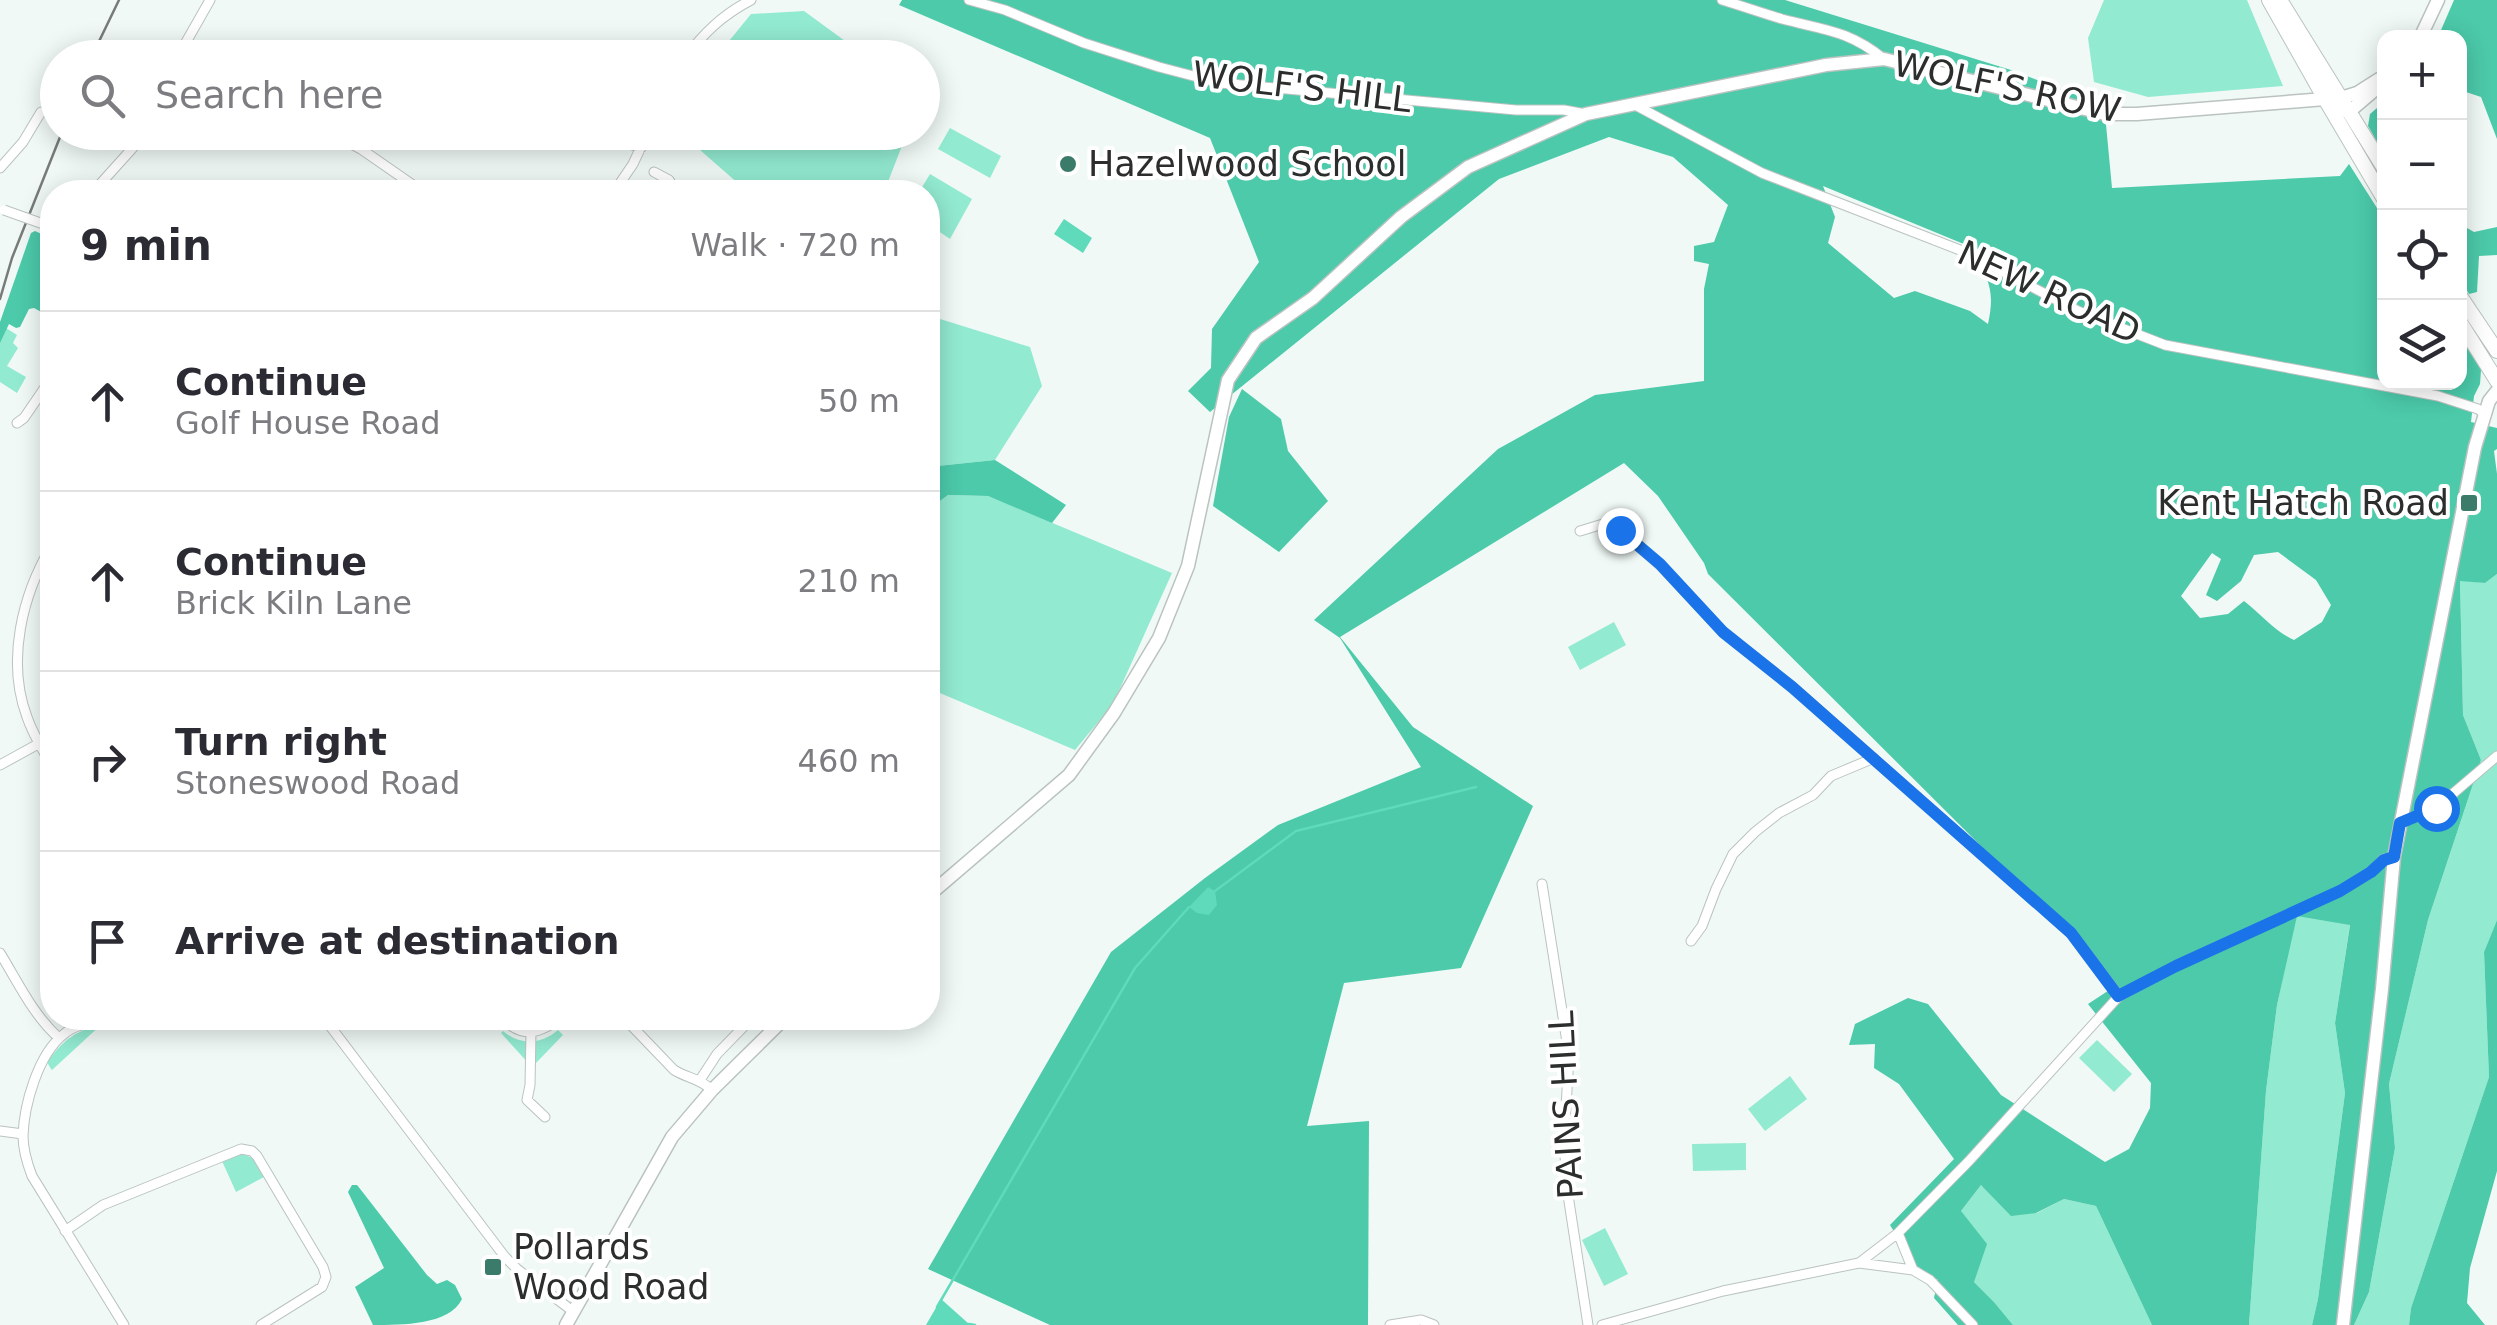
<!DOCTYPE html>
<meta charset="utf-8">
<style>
body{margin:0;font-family:"DejaVu Sans",sans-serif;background:#f7f7f7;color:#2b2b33}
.controls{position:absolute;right:30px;top:30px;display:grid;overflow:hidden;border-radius:20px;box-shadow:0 5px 25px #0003}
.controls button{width:90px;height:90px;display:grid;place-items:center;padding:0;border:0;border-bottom:2px solid #e1e1e2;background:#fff;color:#2b2b33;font:50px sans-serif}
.stop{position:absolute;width:30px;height:30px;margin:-22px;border:8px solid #1a73e8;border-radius:50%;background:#fff}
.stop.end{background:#1a73e8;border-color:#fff;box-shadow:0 2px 10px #0008}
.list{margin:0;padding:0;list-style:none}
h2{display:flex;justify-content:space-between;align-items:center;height:130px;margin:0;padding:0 40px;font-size:42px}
h2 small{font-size:32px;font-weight:400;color:#7c7c81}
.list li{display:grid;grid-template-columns:65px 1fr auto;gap:30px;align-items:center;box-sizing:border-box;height:180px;padding:0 40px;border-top:2px solid #e1e1e2}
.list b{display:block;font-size:38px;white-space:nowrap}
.list p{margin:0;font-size:32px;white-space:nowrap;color:#7c7c81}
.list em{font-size:32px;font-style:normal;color:#7c7c81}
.icon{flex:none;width:55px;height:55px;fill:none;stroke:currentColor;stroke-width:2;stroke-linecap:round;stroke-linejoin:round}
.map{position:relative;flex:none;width:2497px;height:1325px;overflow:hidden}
.search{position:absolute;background:#fff;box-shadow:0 5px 25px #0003;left:40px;top:40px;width:900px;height:110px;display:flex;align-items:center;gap:25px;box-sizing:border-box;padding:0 35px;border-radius:55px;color:#7c7c81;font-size:38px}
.panel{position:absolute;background:#fff;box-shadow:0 5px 25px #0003;left:40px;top:180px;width:900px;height:850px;border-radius:40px}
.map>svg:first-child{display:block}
.green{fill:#92ead0}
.forest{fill:#4ccaaa;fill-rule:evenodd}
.water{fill:#5fdaba}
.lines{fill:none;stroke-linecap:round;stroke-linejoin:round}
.stream{stroke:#5fdaba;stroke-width:2.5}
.street-casing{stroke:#bac3c0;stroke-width:11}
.secondary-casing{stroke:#bac3c0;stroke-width:15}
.primary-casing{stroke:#bac3c0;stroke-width:16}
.street{stroke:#fff;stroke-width:9}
.secondary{stroke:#fff;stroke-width:12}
.primary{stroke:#fff;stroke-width:14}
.rail{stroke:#777c7a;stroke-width:2.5}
.street-bridge-casing{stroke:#bac3c0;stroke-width:11;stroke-linecap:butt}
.street-bridge{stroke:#fff;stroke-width:9}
.route{stroke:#1a73e8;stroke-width:12}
.poi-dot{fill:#3b7b69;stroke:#fff;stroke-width:4}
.labels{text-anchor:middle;stroke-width:8;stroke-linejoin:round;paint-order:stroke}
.street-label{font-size:35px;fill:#2b2e2d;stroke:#fff}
.poi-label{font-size:35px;fill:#2b2e2d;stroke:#fff;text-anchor:start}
</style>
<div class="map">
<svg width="2497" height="1325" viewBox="0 0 2497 1325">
<rect width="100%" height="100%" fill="#f0f9f6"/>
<path class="green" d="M2104 0H2247L2283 86 2148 97 2094 82 2088 38Z
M804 11 867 57H716L751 14Z
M950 128 1001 156 990 178 938 149Z
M675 133H907L884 192H748L692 143Z
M930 174 972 199 950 239 928 224V192H919Z
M928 311 937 318 1030 347 1042 386 995 460 928 467Z
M6 328 17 335 13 343 18 348 7 366 26 377 17 393 0 382V335Z
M948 495 988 496 1172 573 1113 704 1075 750 928 688V510Z
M2497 574V920L2484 952 2489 1077 2411 1308 2409 1325H2354L2369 1292 2395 1148 2389 1084 2428 920 2481 760 2463 715 2460 580 2485 583Z
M1614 622 1626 645 1580 670 1568 647Z
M2296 915 2350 924 2335 1023 2345 1093 2318 1299 2312 1325H2249L2266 1091 2277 1005Z
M103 1023 52 1070 51 1069 47 1062C65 1038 75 1032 103 1023Z
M558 1030 563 1035 535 1064 530 1065 501 1033 503 1031C520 1046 542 1044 558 1030Z
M2097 1040 2132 1074 2114 1092 2079 1058Z
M1790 1076 1807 1099 1765 1131 1748 1109Z
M1746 1143V1170L1693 1171 1692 1144Z
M242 1154 253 1158 264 1177 236 1192 222 1161Z
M1981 1185 2037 1213 2064 1199 2096 1206 2152 1325H2013L1994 1302 1974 1282 1961 1211Z
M1605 1228 1628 1274 1604 1286 1582 1240Z"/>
<path class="forest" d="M902 0H1785L2011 70 2079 96 2105 114 2112 188 2340 176 2349 164 2384 219V382H2460V337L2481 370 2480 384 2474 396 2471 422 2497 428V449L2494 451 2497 474V574L2485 583 2460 581 2463 715 2481 760 2428 920 2389 1084 2395 1148 2369 1292 2354 1325H2312L2318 1299 2345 1093 2335 1023 2350 925 2297 916 2277 1005 2266 1091 2249 1325H2152L2096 1206 2064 1199 2036 1213 2011 1216 1981 1185 1961 1211 1987 1244 1974 1282 1994 1302 2013 1325H1958L1934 1298 1938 1280 1914 1264 1890 1225 1954 1159 1899 1084 1874 1068 1875 1044 1849 1045 1855 1024 1908 998 1928 1004 2001 1095 2105 1162 2129 1149 2150 1108 2151 1083 2088 1004 2117 985 2067 924 1995 860 1708 574 1704 563 1658 496 1624 463 1340 637 1413 727 1533 806 1461 968 1344 983 1307 1126 1369 1121 1368 1325H1050L928 1269 1111 952 1205 878 1278 825 1421 767 1340 638 1314 620 1498 449 1595 395 1704 381V289L1709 264 1694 261V246L1714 242 1728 205 1673 157 1609 137 1499 179 1210 412 1188 391 1211 368 1212 329 1259 262 1210 138 899 5ZM1823 186 1971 247C1987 279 1996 287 1988 324L1970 311 1915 291 1894 298 1828 243 1835 217ZM2278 552 2316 580 2331 605 2322 622 2294 640C2274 631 2261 614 2244 601L2228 614 2200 618 2181 596 2212 553 2221 559 2206 595 2217 601 2241 581 2254 555Z
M2454 0H2497V139L2481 97 2460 90V38L2438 37Z
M2384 102V154L2368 126 2370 114Z
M2460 224 2474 232 2497 227V255L2479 256 2477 292 2469 294 2460 278Z
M35 231 46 236 49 257 52 259V297L45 314 34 308 29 309 20 327 16 328 9 324 0 343V322L31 233Z
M1242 389 1281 419 1288 451 1328 501 1279 552 1213 506 1229 417Z
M995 460 1066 505 1052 523 988 496 948 495 928 510V467Z
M2497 920V1171L2470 1268 2467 1303 2485 1325H2409L2411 1308 2489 1077 2484 952Z
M352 1185H357L361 1190 427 1275 437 1284 447 1280 455 1285 462 1299C450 1325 402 1325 373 1325L355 1287 384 1268 348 1192Z"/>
<path class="water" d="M1064 219 1092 238 1083 253 1054 234Z
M1208 887 1215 891 1217 905 1209 915 1197 913 1189 907Z
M941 1299 969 1324 970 1325H926Z"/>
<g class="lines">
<path class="stream" d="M1215 891 1296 831 1476 787
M937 1307 1135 968 1189 907
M969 1324 975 1325"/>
<g class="street-casing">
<path id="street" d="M969 0 1005 10 1084 43 1159 67 1220 83 1516 110H1564L1586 114
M1722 0C1742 6 1762 13 1782 19 1824 30 1848 30 1884 59
M177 58 210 0
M685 58C704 33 722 15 751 0
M1635 105 1762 173 1965 252 2078 311 2165 345 2438 396 2478 409 2486 415
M328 132 361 149 423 192
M614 132 619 140 641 148
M0 168 23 142 41 112
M654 172 669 180 676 192
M93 192 147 132
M614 192 633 164 648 132
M17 423 24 418 52 377
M1580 531 1603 524 1620 530 1660 565 1723 632 1793 687 2071 933 2119 996
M52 545C22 595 6 661 27 717 33 735 43 750 52 766
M0 765 40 743
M2400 823 2436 808 2497 756
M1542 884 1569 1055 1564 1143 1568 1195 1588 1325
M1691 941 1702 926 1716 889 1733 854 1755 832 1779 813 1813 795 1831 776 1874 758
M0 953C18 982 33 1015 59 1038
M109 1018C94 1022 75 1024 64 1034 38 1054 24 1105 23 1136 23 1150 27 1163 32 1176L124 1325
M324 1018 505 1257 517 1269 574 1312
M501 1018C524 1039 538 1034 561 1018
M624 1018 674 1070C687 1078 701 1079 712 1090
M531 1032 530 1085 527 1100 545 1117
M700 1080 717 1054 752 1018
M0 1131 23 1134
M65 1231 103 1205 241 1149 252 1151 257 1156 323 1267 326 1277 322 1287 261 1325
M1859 1263 1913 1270 1898 1233
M1913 1270 1930 1280 1973 1325
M1390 1325 1421 1320 1434 1325
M1602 1325 1723 1291 1859 1263 1898 1233 1969 1161 2119 996 2176 966 2340 891 2371 872 2384 859 2394 857"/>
</g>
<g class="secondary-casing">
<path id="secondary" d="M2420 38 2438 0
M2341 98 2357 93 2379 79
M2338 110 2350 111 2384 82
M928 896 1069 775 1114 713 1159 638 1188 566 1228 380 1256 338 1313 298 1401 217 1468 167 1586 114 1826 65 1884 59 2105 114H2137L2325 99
M566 1325 672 1137 712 1090 785 1018
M2343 1325 2382 989 2394 857 2475 447 2489 401 2497 391"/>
</g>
<g class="primary-casing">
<path id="primary" d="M2269 0 2325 99 2384 199
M2280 0 2384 168
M2460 296 2497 351
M2460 322 2497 381"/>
</g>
<use href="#street" class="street"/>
<use href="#secondary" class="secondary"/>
<use href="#primary" class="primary"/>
<path class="rail" d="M91 58 119 0
M0 299 12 258 62 132"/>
<g class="street-bridge-casing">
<path id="street-bridge" d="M4 210 46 225"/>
</g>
<use href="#street-bridge" class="street-bridge"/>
</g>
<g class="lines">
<path class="route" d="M1620 530 1660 564 1723 632 1792 687 2071 933 2118 996 2176 966 2340 891 2371 872 2384 860 2394 857 2400 823 2436 808"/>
</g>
<g class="poi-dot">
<circle cx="1068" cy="164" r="10"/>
<rect x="2459" y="493" width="20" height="20" rx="5"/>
<rect x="483" y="1257" width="20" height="20" rx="5"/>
</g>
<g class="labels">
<g class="street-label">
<text transform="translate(1302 87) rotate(7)" y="12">WOLF'S HILL</text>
<text transform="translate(2007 87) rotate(12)" y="12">WOLF'S ROW</text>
<text transform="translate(2049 292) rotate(25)" y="12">NEW ROAD</text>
<text transform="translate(1566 1105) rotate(-93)" y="12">PAINS HILL</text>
</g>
<g class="poi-label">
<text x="1088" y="176">Hazelwood School</text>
<text x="2449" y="515" text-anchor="end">Kent Hatch Road</text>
<text x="513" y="1259">Pollards<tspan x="513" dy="40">Wood Road</tspan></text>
</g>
</g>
</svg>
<div class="controls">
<button>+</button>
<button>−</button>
<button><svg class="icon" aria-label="locate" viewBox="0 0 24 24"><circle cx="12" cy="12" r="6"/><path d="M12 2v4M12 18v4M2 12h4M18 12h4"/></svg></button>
<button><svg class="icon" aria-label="layers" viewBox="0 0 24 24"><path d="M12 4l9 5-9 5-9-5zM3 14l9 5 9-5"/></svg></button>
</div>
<div class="stop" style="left:2436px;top:808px"></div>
<div class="stop end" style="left:1620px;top:530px"></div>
<div class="search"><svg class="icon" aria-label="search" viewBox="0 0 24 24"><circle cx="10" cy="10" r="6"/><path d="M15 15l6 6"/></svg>Search here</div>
<section class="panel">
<h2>9 min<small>Walk · 720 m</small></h2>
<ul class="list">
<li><svg class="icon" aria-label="ahead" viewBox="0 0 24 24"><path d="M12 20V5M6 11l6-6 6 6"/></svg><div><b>Continue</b><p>Golf House Road</p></div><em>50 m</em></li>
<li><svg class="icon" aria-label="ahead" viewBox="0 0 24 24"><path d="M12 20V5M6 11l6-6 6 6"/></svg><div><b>Continue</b><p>Brick Kiln Lane</p></div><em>210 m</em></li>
<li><svg class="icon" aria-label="right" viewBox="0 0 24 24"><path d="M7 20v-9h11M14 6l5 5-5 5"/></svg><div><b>Turn right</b><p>Stoneswood Road</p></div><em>460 m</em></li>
<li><svg class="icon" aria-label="arrive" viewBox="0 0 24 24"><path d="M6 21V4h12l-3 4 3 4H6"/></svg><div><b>Arrive at destination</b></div></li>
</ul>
</section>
</div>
